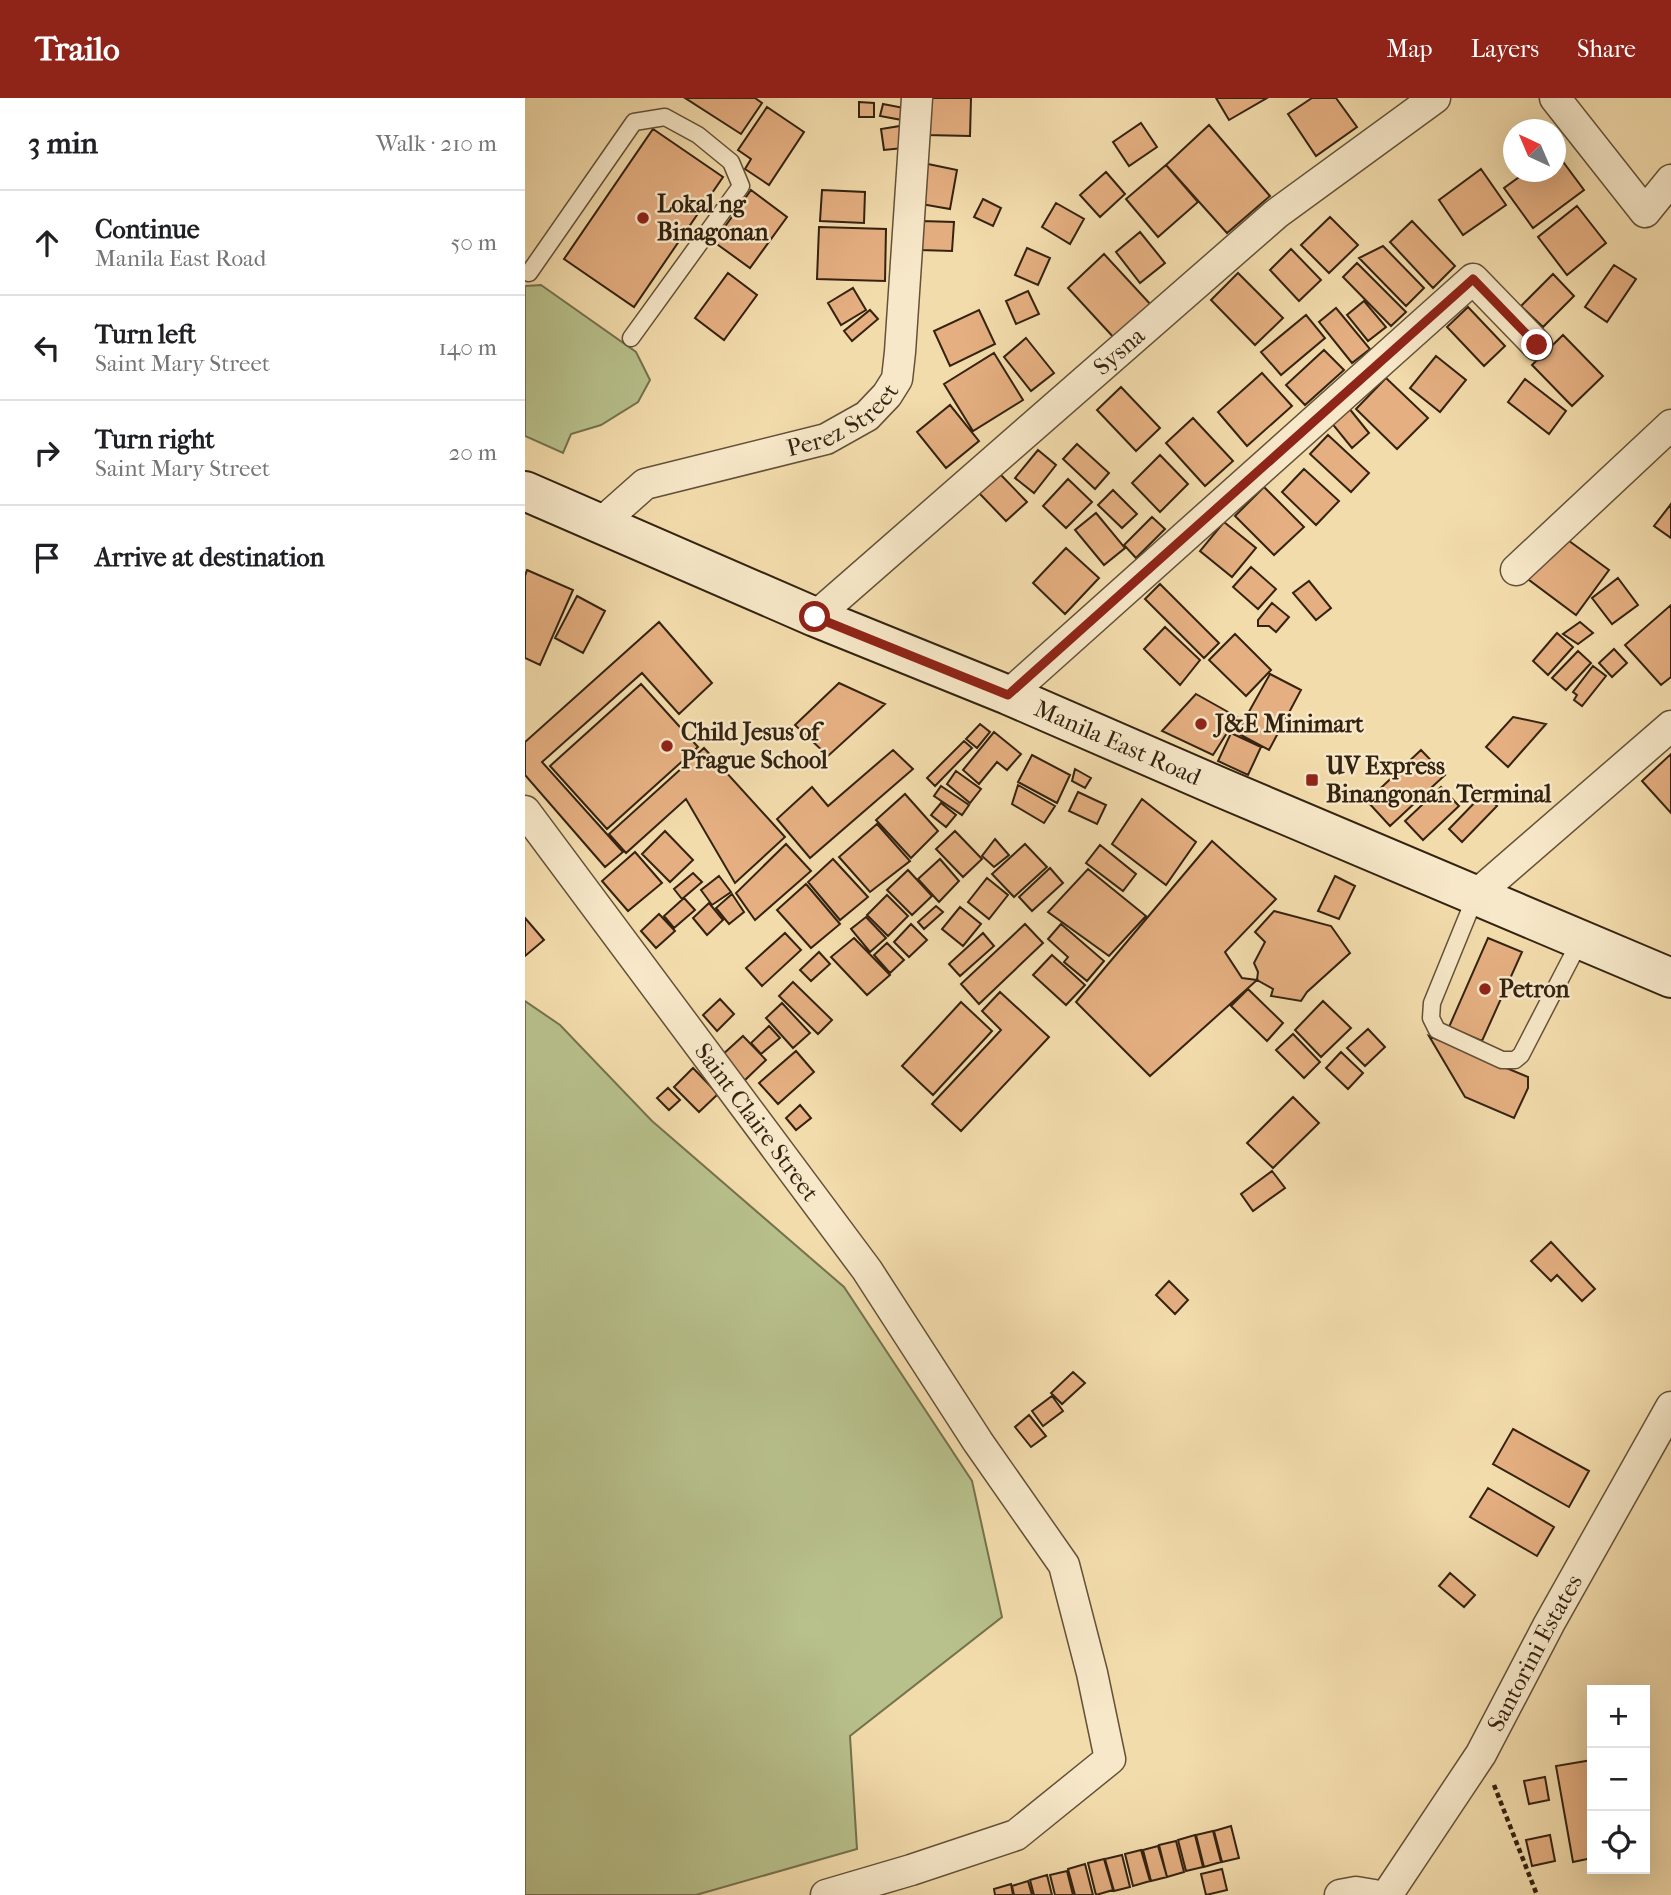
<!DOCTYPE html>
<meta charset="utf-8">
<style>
body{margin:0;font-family:"IM FELL French Canon",serif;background:#f6f6f6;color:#202124}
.controls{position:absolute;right:21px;bottom:21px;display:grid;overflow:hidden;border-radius:0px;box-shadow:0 7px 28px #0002}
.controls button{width:63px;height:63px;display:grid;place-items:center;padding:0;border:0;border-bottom:2px solid #e0e0e0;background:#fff;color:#202124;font:35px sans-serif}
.compass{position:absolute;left:978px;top:21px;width:63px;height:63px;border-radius:50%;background:#fff;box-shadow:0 7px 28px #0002;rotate:316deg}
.stop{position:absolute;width:21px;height:21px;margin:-16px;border:5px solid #8f2418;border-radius:50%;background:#fff}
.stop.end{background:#8f2418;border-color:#fff;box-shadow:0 2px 7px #0008}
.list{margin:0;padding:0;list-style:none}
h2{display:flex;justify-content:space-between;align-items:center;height:91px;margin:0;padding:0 28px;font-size:30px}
h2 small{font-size:23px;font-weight:400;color:#757577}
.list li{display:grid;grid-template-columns:46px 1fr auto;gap:21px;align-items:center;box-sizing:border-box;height:105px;padding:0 28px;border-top:2px solid #e0e0e0}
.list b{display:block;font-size:26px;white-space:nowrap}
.list p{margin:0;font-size:23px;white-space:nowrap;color:#757577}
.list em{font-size:23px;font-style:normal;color:#757577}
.icon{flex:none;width:38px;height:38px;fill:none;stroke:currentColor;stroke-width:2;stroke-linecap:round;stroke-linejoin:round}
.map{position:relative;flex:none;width:1146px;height:1797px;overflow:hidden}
header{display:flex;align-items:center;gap:42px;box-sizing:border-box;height:98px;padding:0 35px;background:#8f2418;color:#fff}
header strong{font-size:33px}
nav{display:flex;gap:38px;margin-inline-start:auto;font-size:24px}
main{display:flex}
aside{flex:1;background:#fff}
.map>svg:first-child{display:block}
.green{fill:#b8c18c;stroke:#76724e;stroke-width:2}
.building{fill:#e5af81;stroke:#342311;stroke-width:2}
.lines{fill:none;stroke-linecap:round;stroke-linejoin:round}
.service-casing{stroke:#645138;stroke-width:19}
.minor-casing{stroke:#645138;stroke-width:33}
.secondary-casing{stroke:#342311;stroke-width:42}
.path{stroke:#342311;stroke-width:4.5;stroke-dasharray:5 3.5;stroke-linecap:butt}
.service{stroke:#f7e8c9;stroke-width:16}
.minor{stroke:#f7e8c9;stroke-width:30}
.secondary{stroke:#f7e8c9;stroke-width:38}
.route{stroke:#8f2418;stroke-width:9}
.poi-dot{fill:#8f2418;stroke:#f7e8c9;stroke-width:2.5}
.labels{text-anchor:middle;stroke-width:5;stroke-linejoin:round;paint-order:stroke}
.poi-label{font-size:24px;font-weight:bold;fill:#342311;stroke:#f7e8c9;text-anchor:start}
.street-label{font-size:24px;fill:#342311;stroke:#f7e8c9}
</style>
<header>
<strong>Trailo</strong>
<nav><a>Map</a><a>Layers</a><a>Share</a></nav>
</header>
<main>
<aside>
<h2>3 min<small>Walk · 210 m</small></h2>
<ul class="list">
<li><svg class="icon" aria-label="ahead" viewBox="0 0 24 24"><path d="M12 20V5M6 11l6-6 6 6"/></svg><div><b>Continue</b><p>Manila East Road</p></div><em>50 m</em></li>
<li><svg class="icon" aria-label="left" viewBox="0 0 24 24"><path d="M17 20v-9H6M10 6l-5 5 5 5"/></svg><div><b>Turn left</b><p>Saint Mary Street</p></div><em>140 m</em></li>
<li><svg class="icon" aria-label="right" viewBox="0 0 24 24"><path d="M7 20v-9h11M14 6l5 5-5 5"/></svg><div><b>Turn right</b><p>Saint Mary Street</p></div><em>20 m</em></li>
<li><svg class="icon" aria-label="arrive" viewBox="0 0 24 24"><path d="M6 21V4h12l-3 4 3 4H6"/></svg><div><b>Arrive at destination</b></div></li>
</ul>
</aside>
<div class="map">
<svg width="1146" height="1797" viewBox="0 0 1146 1797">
<rect width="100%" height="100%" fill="#f3dcac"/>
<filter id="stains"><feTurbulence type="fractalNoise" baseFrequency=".00286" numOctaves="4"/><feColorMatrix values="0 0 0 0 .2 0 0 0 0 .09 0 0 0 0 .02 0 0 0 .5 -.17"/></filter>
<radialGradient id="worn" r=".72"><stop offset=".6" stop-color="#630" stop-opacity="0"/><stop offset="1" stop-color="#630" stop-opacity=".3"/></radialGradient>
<path class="green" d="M16 187 111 254 125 282 113 304 76 327 46 336 38 355 0 338V188Z
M0 903 35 927 127 1023 319 1189 447 1383 477 1519 325 1638 332 1751 171 1797H0Z"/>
<path class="building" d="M160 0H230L237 5 216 36Z
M402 0H446L445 38 401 37Z
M691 0H742L704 22Z
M787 0H811L832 29 791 58 763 16Z
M334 4 349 5V19H334Z
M358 6 379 10 377 22 355 18Z
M242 9 279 34 244 87 220 71 226 61 213 52Z
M616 25 632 49 604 68 588 44Z
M684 27 745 98 702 135 641 67Z
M375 28 378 50 359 52 356 31Z
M128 31 198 79 109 209 39 161Z
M1030 53 1059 92 1008 130 979 90 1001 74H1030Z
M403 66 432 72 425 111 396 106Z
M641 67 673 104 633 139 601 101Z
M956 71 981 107 938 137 914 102Z
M581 74 600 96 575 119 555 97Z
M226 92 262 119 225 170 189 144Z
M297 92 340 94 339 125 295 123Z
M458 101 476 110 468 128 449 119Z
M531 105 559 121 545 146 517 129Z
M1052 108 1081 145 1042 177 1013 139Z
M805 119 833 147 804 175 776 147Z
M396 123 429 124 427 153 395 152Z
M887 123 930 168 908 190 865 144Z
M294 129 361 131 360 183 292 181Z
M615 134 640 165 615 185 591 154Z
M858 148 899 190 881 208 834 160Z
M502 150 525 160 513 187 490 177Z
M766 151 796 182 774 203 745 172Z
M579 156 627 208 591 242 543 190Z
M832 165 881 214 866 228 818 179Z
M1089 167 1111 181 1082 224 1060 209Z
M203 175 232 197 199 242 170 220Z
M713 175 758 220 730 247 686 202Z
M1028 176 1049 198 1018 229 996 208Z
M328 190 341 212 316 227 303 205Z
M503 193 514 216 491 226 481 203Z
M839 203 861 229 843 243 822 217Z
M943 209 980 248 959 268 922 229Z
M811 210 845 251 827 265 794 224Z
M345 212 353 221 327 243 319 233Z
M454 212 470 246 425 268 409 233Z
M781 217 800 240 756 277 736 254Z
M1038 237 1078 278 1047 308 1007 267Z
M501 240 529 275 506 293 479 259Z
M799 252 819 272 780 307 761 287Z
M469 255 498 302 448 333 419 286Z
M911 258 941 282 915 314 885 290Z
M737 275 767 308 722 348 693 314Z
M861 280 903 320 872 351 831 311Z
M1000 281 1041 313 1024 336 983 304Z
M596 289 635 330 611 353 572 312Z
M425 307 454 343 421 370 392 334Z
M823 309 844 335 827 350 805 323Z
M668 320 708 363 680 388 641 345Z
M803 337 844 375 826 394 785 356Z
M552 346 584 375 570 391 538 361Z
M513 352 531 367 509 395 490 380Z
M635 357 663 386 635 414 607 385Z
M779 371 814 403 791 427 757 394Z
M474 375 502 404 481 423 454 395Z
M543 381 567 404 541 430 518 408Z
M739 389 779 429 749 457 710 418Z
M588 392 612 416 597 430 573 407Z
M1146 406V440L1129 428Z
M571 415 600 450 579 467 550 432Z
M627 419 640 431 611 460 599 447Z
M699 424 731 450 707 479 675 453Z
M1040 440 1084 472 1051 517 996 476Z
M541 450 574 480 540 516 508 485Z
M726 469 751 491 733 511 708 489Z
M2 472 48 492 15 567 0 560V478Z
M1093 480 1113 507 1087 526 1067 500Z
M784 483 806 510 791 522 768 495Z
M635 486 694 545 679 560 620 501Z
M52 498 80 513 58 555 30 540Z
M747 505 764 519 751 534 744 528H733V522Z
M1146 507V579L1136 587 1100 547Z
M134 524 187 585 154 616 117 575 17 664 98 754 80 769 0 677V644Z
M1055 524 1068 535 1053 546 1038 536Z
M640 529 675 562 655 587 619 551Z
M1032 535 1048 549 1023 577 1008 563Z
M710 536 746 572 721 598 684 562Z
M1089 551 1102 565 1087 579 1074 565Z
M1053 553 1066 565 1041 592 1027 580Z
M1068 568 1081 578 1057 608 1049 602 1052 597 1048 594Z
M745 576 776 592 744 652 712 635Z
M314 585 360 606 303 658 270 627Z
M116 586 173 649 82 731 25 668Z
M671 596 712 619 688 657 637 633Z
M988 619 1021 626 983 669 961 649Z
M455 626 465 634 452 650 441 641Z
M469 634 496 656 482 672 472 664 454 686 438 672Z
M706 635 736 649 723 677 693 663Z
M439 643 447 650 410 688 402 680Z
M179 650 260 739 210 785 161 701 101 755 84 736Z
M368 652 388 671 285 760 252 721 287 689 303 708Z
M896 652 920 677 865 728 842 703Z
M1146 656V715L1117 683Z
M507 657 545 677 532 705 493 684Z
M550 671 566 680 560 690 547 683Z
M431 673 456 691 445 705 422 686Z
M493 687 530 708 519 725 487 706Z
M416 688 444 707 437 717 409 698Z
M916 689 934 708 898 742 880 723Z
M553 694 581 707 572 726 544 713Z
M959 695 972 708 937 744 924 731Z
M380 696 413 733 386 760 351 722Z
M617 701 671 744 641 787 587 746Z
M416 705 431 717 421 729 406 717Z
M352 726 385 763 345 794 314 759Z
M140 733 168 762 145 784 117 756Z
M430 733 457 761 438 779 411 751Z
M470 741 484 757 469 769 457 758Z
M687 743 751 801 700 854 717 880 732 882 625 978 551 904Z
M261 746 286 773 230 822 211 795Z
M500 746 522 769 489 799 467 776Z
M575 747 611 776 598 793 561 765Z
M110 754 137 785 103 813 77 783Z
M308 761 343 799 315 822 283 784Z
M415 761 434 783 414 804 393 781Z
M525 770 538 785 507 813 494 799Z
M563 771 621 818 584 858 523 814Z
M383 772 407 798 387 817 362 792Z
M168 775 177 784 157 801 149 791Z
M194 778 206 794 187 807 176 792Z
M810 778 830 788 814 821 793 813Z
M462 780 483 797 464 821 443 804Z
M281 786 315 826 286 850 252 812Z
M207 796 219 814 204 826 191 810Z
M362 797 383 818 363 838 342 817Z
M159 800 170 812 149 830 139 818Z
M184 805 198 822 182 837 168 820Z
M411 808 418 814 399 831 393 824Z
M435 809 456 826 438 848 417 831Z
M749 813 806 828 825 855 782 894 776 903 746 898 748 891 732 882 733 874 729 865 740 844 730 834Z
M134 816 150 833 131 850 116 833Z
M341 819 361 840 345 854 326 831Z
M0 820 19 842 0 858Z
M386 826 402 842 384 859 369 844Z
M500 826 518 845 454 906 436 886Z
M536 826 579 863 562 883 539 864 543 859 523 841Z
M260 835 276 852 237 888 221 870Z
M458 835 469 848 435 878 424 866Z
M329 840 365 877 342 897 306 859Z
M963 840 997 854 957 943 924 929Z
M362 845 379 862 365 875 349 857Z
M294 854 305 866 286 883 275 872Z
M527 857 560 887 541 907 508 877Z
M268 884 307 922 293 936 254 898Z
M723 891 758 925 742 943 706 908Z
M475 894 524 939 436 1033 407 1006 476 932 457 913Z
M195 901 209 916 192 933 178 917Z
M798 903 826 930 796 959 770 932Z
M436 904 467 933 408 997 377 968Z
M257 905 285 935 268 950 241 920Z
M244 928 255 940 236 956 226 945Z
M843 931 860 949 840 968 822 950Z
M768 936 795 964 779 980 751 952Z
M218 938 241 962 219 983 196 958Z
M904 938 1003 979V990L989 1020 940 999Z
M271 953 289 974 253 1006 234 985Z
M816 954 838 975 823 991 801 970Z
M168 970 193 996 174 1014 149 989Z
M143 990 155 1002 144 1012 132 1000Z
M768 999 794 1025 748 1070 722 1045Z
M275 1007 286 1020 271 1032 261 1020Z
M747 1073 760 1090 728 1113 716 1096Z
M1026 1144 1070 1191 1057 1203 1032 1177 1026 1183 1006 1163Z
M644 1183 663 1202 650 1216 631 1197Z
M548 1274 560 1285 537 1306 526 1295Z
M527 1298 538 1313 518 1328 507 1313Z
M504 1317 521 1338 506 1349 490 1329Z
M988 1331 1064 1373 1044 1409 968 1366Z
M963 1390 1029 1429 1012 1458 945 1419Z
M925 1475 950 1497 939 1509 914 1488Z
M1067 1662V1760L1048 1764 1031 1668Z
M1020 1679 1024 1702 1004 1706 999 1683Z
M706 1728 714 1760 697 1764 689 1733Z
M688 1733 696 1764 679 1769 671 1737Z
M670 1737 678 1769 661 1773 653 1742Z
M1025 1737 1030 1763 1007 1768 1001 1742Z
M651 1743 659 1774 642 1779 634 1747Z
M633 1748 642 1779 626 1783 618 1752Z
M616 1752 625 1783 608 1788 600 1756Z
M597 1757 605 1789 589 1793 580 1761Z
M579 1761 588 1792 571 1797 563 1765Z
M560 1766 568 1797H550L543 1771Z
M697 1771 702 1792 681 1797 676 1776Z
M542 1773 548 1797H530L525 1777Z
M522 1777 527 1797H509L505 1782Z
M503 1783 507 1797H489L487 1788Z
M486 1786 488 1797H470L469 1791Z"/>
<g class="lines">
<g class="service-casing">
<path id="service" d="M4 175 109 24 140 19 173 37 206 64 216 88 106 240
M951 797 907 905 906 920 912 932 977 962H990L996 957 1056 841"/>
</g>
<g class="minor-casing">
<g id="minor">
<path d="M1030 0 1120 114 1146 82"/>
<path id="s1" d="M75 426 120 386 301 341 342 318 362 297 372 281 375 254 392 0"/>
<path d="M991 472 1146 327"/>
<path id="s2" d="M290 519 751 116 910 0"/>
<path d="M483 597 948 181 1012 247"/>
<path id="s3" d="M0 713 342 1172 453 1344 539 1467 567 1575 585 1661 491 1737 386 1772 301 1797"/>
<path d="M951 797 1146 628"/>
<path d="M815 1797 831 1794 849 1797"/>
<path id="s4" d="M862 1797 956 1656 1024 1526 1146 1309"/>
</g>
</g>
<g class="secondary-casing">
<g id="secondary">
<path id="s5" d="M0 393 290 519 483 597 697 690 1146 880"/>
</g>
</g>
<path class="path" d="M969 1687 1012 1797"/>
<use href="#service" class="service"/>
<use href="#minor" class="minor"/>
<use href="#secondary" class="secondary"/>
</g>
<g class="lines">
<path class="route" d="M290 519 483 597 948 181 1012 247"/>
</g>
<g class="poi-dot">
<circle cx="118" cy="120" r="7"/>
<circle cx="676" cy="626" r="7"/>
<circle cx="142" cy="648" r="7"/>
<rect x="780" y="675" width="14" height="14" rx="3.5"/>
<circle cx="960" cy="891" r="7"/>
</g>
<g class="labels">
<g class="poi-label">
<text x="132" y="114">Lokal ng<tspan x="132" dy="28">Binagonan</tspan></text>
<text x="690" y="634">J&amp;E Minimart</text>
<text x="156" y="642">Child Jesus of<tspan x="156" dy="28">Prague School</tspan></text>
<text x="801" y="676">UV Express<tspan x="801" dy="28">Binangonan Terminal</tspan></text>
<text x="974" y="899">Petron</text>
</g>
<g class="street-label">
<text dy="8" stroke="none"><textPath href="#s2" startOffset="404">Sysna</textPath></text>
<text dy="8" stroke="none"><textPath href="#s1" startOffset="270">Perez Street</textPath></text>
<text dy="8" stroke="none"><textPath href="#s5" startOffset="644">Manila East Road</textPath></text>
<text dy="8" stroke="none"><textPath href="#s3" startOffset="388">Saint Claire Street</textPath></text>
<text dy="8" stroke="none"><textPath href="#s4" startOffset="284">Santorini Estates</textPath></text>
</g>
</g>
<rect width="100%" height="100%" filter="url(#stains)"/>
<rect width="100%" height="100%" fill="url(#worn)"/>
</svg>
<div class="controls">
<button>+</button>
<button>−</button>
<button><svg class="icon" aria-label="locate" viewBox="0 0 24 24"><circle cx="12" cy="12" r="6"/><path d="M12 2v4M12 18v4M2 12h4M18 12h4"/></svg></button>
</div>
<svg class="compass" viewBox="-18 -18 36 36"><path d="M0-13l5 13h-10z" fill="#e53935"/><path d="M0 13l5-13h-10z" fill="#757577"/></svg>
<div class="stop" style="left:290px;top:519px"></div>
<div class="stop end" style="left:1012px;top:247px"></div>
</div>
</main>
